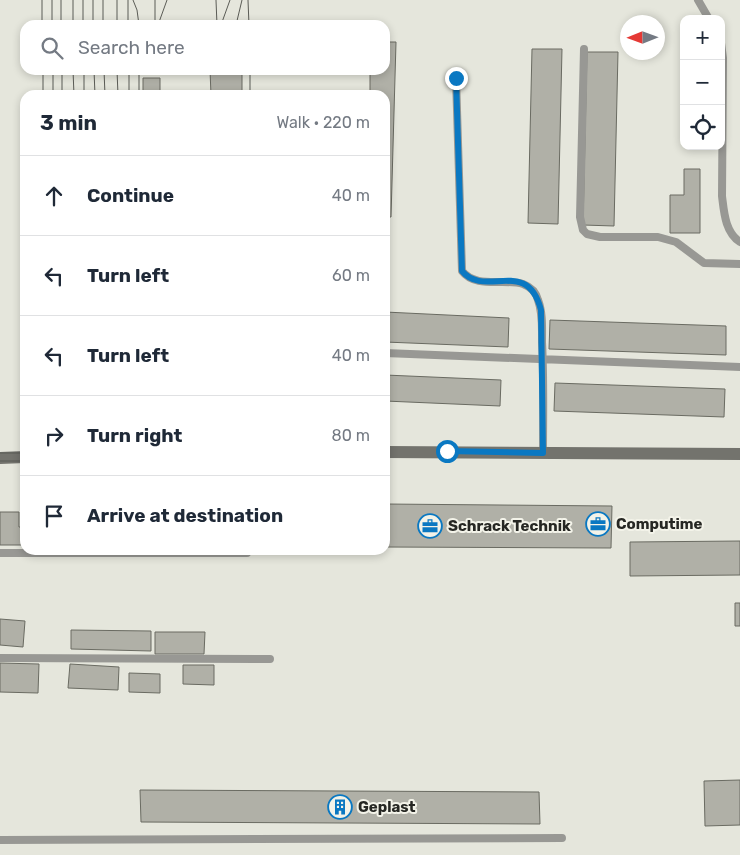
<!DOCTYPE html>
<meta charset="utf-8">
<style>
body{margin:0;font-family:Rubik,sans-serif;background:#f2f2f3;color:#1f2937}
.controls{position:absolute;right:15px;top:15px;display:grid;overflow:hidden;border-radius:10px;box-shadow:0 2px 8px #0003}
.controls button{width:45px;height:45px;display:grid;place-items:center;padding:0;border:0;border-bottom:1px solid #e0e1e3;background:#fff;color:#1f2937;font:25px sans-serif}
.compass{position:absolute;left:620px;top:15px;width:45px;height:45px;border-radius:50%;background:#fff;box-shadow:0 2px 8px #0003;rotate:269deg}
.stop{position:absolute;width:15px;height:15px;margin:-11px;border:4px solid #0a78c2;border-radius:50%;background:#fff}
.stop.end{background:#0a78c2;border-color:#fff;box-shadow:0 1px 5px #0008}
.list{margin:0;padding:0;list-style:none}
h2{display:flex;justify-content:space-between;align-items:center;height:65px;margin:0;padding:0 20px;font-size:21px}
h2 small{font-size:16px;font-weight:400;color:#747a83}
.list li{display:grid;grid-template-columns:32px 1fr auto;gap:15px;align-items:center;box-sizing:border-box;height:80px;padding:0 20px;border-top:1px solid #e0e1e3}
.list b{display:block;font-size:19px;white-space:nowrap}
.list em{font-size:16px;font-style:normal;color:#747a83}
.icon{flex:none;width:28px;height:28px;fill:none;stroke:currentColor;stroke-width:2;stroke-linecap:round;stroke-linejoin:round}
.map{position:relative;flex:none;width:740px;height:855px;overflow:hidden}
.search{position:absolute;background:#fff;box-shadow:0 2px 8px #0003;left:20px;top:20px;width:370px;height:55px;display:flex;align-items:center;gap:12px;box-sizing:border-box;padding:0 18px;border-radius:15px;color:#747a83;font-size:19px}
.panel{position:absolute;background:#fff;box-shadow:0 2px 8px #0003;left:20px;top:90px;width:370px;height:465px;border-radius:15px}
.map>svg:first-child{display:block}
.building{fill:#b0b0a7;stroke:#6a6b62}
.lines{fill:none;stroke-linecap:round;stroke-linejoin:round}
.lane{stroke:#989894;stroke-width:8}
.secondary{stroke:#73736d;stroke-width:12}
.tram{stroke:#5b5c56;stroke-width:1}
.route{stroke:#0a78c2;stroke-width:6}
.labels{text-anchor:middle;stroke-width:4;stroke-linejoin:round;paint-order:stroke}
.poi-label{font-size:15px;font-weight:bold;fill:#262723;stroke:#f3f3e9;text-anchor:start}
</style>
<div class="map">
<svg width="740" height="855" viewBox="0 0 740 855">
<rect width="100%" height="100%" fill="#e5e6dc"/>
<path class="building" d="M385 42H396L391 217H385V95H370V70H385Z
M532 49H562L558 224 528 223Z
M587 52H618L614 226 583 225Z
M210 70H242V95H211Z
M143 78H160V95H143Z
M684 169H700V233H670V195H684Z
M385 312 509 318 508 347 385 342Z
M550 320 726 326V355L549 349Z
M385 375 501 380 500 406 385 401Z
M555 383 725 389 724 417 554 411Z
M385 504 612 506 611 548 385 547Z
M0 512H19V527H25V545H0Z
M740 541V575L630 576V542Z
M735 603H740V626H735Z
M0 619 25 621 23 647 0 645Z
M71 630 151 631V651L71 649Z
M155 632H205L204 654H155Z
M0 663 39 664 38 693 0 692Z
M70 664 119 667 118 690 68 688Z
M183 665H214V685L183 684Z
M129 673 160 674V693L129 692Z
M740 780V825L705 826 704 781Z
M140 790 539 792 540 824 141 822Z"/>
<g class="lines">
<path class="lane" d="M698 0 709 19
M721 43 723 58 722 196C724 212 725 232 740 242
M584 49 580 217 583 230 587 234 600 237H658L676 242 704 263 740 264
M456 78 462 271C476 289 504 278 523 284 531 287 536 292 538 300 543 313 542 328 542 342 544 379 543 416 543 453
M385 353 740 367
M0 553H247
M0 658 270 659
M0 840 562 838"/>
<path class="secondary" d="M385 452 740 454
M0 458 25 457"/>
<path class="tram" d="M42 0V25
M52 0V25
M61 0V25
M73 0V25
M83 0V25
M93 0V25
M103 0V25
M117 0V25
M128 0V25
M133 0 137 10 139 25
M155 0V25
M216 0 217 25
M248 0 249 25
M158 25 167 0
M221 25 230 0
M236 25 242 0
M43 70V95
M53 70V95
M62 70V95
M73 70 74 95
M84 70V95
M94 70 95 95
M104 70 105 95
M117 70 118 95
M129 70V95
M139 70V95
M250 70V95
M0 453H25
M0 461H25"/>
</g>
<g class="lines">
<path class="route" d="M447 451 543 453 541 310C527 256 485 299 462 271L456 78"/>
</g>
<defs>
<g id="office-ring" transform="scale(1.25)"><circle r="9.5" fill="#f3f3e9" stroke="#0a78c2" stroke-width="1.5"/><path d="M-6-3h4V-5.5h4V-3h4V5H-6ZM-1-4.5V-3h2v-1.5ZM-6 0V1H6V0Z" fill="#0a78c2"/></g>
<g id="building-ring" transform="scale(1.25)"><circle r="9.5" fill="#f3f3e9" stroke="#0a78c2" stroke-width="1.5"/><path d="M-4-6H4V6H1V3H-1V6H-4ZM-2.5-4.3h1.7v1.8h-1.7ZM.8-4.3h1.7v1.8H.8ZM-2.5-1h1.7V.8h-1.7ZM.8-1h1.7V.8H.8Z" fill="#0a78c2"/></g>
</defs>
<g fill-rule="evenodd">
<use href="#office-ring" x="598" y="524"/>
<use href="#office-ring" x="430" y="526"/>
<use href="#building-ring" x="340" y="807"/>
</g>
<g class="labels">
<g class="poi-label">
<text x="616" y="529">Computime</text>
<text x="448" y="531">Schrack Technik</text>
<text x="358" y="812">Geplast</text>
</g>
</g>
</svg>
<div class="controls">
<button>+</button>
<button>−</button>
<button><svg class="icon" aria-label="locate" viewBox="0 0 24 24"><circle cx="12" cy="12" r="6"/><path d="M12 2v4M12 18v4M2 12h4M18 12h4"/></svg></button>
</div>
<svg class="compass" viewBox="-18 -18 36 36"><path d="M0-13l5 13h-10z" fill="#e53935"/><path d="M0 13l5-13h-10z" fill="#747a83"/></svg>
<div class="stop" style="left:447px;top:451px"></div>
<div class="stop end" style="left:456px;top:78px"></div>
<div class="search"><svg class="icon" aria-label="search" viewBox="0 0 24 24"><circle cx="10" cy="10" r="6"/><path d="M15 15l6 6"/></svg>Search here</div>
<section class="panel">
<h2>3 min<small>Walk · 220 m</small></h2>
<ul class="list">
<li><svg class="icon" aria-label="ahead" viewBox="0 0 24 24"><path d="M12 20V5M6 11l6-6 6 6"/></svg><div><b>Continue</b></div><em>40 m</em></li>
<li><svg class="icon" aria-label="left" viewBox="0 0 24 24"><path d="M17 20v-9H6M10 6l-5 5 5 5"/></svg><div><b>Turn left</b></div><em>60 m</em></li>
<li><svg class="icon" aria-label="left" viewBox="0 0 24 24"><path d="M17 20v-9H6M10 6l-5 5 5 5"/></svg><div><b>Turn left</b></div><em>40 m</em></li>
<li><svg class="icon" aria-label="right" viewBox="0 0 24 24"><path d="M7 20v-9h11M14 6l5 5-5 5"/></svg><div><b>Turn right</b></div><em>80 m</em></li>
<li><svg class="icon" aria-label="arrive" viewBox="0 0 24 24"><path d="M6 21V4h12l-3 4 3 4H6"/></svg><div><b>Arrive at destination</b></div></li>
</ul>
</section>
</div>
